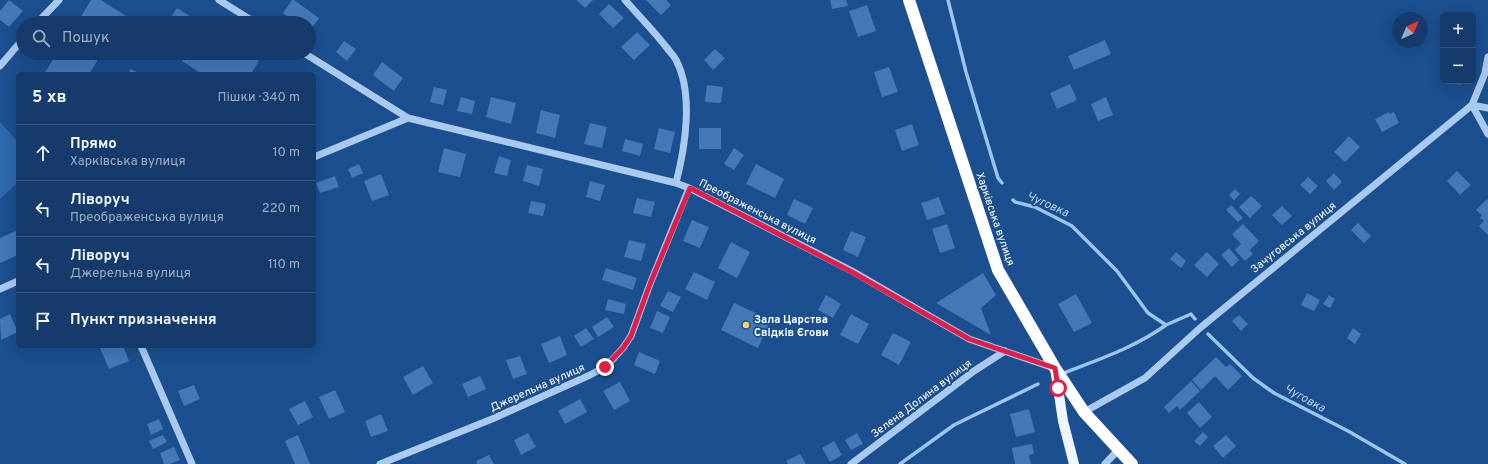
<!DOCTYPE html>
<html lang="uk">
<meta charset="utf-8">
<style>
body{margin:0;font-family:Overpass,sans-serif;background:#1d4271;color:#f1f3f6}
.controls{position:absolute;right:12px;top:12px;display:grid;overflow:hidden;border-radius:6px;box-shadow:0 4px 16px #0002}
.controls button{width:36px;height:36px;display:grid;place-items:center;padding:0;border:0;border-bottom:1px solid #33557e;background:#143b6b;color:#f1f3f6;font:20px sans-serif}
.compass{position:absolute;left:1392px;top:12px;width:36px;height:36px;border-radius:50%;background:#143b6b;box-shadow:0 4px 16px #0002;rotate:44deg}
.stop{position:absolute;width:12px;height:12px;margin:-9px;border:3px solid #e11d48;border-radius:50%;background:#fff}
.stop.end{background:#e11d48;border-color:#fff;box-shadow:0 1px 4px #0008}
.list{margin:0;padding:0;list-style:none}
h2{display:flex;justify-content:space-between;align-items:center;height:52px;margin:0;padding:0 16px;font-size:17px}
h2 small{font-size:13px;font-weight:400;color:#9dadc1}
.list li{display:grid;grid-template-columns:26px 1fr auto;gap:12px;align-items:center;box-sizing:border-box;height:56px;padding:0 16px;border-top:1px solid #33557e}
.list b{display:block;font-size:15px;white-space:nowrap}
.list p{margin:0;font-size:13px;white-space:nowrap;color:#9dadc1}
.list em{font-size:13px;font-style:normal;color:#9dadc1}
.icon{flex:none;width:22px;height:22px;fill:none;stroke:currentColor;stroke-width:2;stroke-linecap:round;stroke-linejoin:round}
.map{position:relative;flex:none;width:1488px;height:464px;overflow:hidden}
.search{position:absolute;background:#143b6b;box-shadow:0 4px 16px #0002;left:16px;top:16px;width:300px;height:44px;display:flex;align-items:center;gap:10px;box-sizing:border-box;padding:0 14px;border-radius:22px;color:#9dadc1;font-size:15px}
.panel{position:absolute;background:#143b6b;box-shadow:0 4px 16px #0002;left:16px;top:72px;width:300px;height:276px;border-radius:6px}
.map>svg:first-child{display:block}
.green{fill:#2e69ad}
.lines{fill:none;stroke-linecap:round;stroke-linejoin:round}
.stream{stroke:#9cc4f0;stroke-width:3.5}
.building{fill:#4478b7}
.minor{stroke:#a9c9ee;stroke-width:7}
.major{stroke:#f0f6ff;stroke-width:10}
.highway{stroke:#fff;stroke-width:12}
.route{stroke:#e11d48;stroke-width:5}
.poi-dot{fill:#ffd166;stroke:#1b4f8f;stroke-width:1.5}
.labels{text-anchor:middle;stroke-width:3.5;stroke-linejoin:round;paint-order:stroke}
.street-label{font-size:11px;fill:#fff;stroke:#1b4f8f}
.poi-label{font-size:11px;font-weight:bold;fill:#fff;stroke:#1b4f8f;text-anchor:start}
.water-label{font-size:12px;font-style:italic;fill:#b5d3f5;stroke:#1b4f8f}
</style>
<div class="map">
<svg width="1488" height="464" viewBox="0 0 1488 464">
<rect width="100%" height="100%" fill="#1b4f8f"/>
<path class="green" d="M0 122 18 142V182L0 199Z"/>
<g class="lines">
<path class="stream" d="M948 0 966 72 998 178 1002 183
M1013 200 1015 202 1035 207 1072 226 1117 271 1148 313 1166 325 1191 314 1195 319
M1208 334 1253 378 1274 393 1348 431 1405 464
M1061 374C1097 360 1134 348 1166 325
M900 464 954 425 1038 384"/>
</g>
<path class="building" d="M9 0 23 11 9 27 0 20V11Z
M91 0H101L126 16 121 23H77Z
M292 0H294L319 18 309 32V23H296L283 13Z
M576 0H593L585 8Z
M646 0H666L671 5 661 15Z
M830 0H846L848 6 832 9Z
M609 4 624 18 613 28 599 14Z
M867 5 876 31 858 37 849 11Z
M177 8 201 23H167Z
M637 32 650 45 634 60 621 47Z
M1105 40 1111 54 1074 70 1068 56Z
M344 41 356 49 347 61 336 52Z
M715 49 725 58 713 70 704 60Z
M57 53H102L89 74H44Z
M188 53H246L259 61 251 74H202L182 61Z
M382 62 403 78 394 91 373 75Z
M889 67 898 92 882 97 874 72Z
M131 69 139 74H128Z
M1443 81H1461V85L1443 82Z
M1070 84 1077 100 1057 109 1050 93Z
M707 85 723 87 721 103 705 102Z
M434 87 447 90 443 105 430 102Z
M461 97 475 101 472 114 457 111Z
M491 97 516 103 511 124 486 117Z
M1106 97 1113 115 1098 121 1091 104Z
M541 110 560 115 555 138 536 133Z
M1389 112 1390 114 1394 112 1399 123 1382 132 1375 119Z
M590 123 607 127 602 148 584 144Z
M912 124 919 145 902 151 895 130Z
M659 128 675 132 670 153 654 149Z
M699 128H721V149H699Z
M1349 136 1360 147 1345 162 1334 152Z
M625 139 643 144 640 156 622 151Z
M444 148 466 154 460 177 438 172Z
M734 148 744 155 734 170 724 164Z
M499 156 511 160 507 176 494 173Z
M359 164 363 173 352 178 348 169Z
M756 164 784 179 775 198 746 184Z
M527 165 543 169 539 186 523 181Z
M1457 171 1471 185 1460 195 1447 181Z
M1334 173 1342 182 1334 190 1326 181Z
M381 174 389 195 372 201 364 181Z
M335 176 339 187 320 193 316 183Z
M1308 177 1318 186 1310 194 1300 185Z
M590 181 605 185 600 201 586 197Z
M1235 189 1240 194 1234 200 1229 195Z
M1251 196 1262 206 1250 218 1239 207Z
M939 197 945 214 927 220 921 203Z
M637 198 655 202 651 217 633 213Z
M794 199 813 208 805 224 787 215Z
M1487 199 1488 200V235L1479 226 1484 221 1480 218 1482 215 1476 210Z
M531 201 546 204 543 216 528 213Z
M1231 205 1243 218 1238 222 1226 210Z
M1282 206 1292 216 1282 225 1272 215Z
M692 220 709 227 700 248 683 241Z
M1358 223 1371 236 1364 243 1351 230Z
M947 224 955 248 940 253 932 229Z
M1243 224 1259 241 1250 250 1253 254 1245 261 1235 250 1241 244 1232 234Z
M18 230V255L0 263V238Z
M851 231 866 237 858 257 843 250Z
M629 240 646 244 641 261 624 257Z
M731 242 750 252 737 278 718 268Z
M1229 248 1239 260 1232 267 1221 255Z
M1176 252 1186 261 1181 268 1170 259Z
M1207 252 1219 264 1207 277 1194 265Z
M606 268 637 278 633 290 602 280Z
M694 272 715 282 707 300 685 289Z
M983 273 996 295 981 308 991 335 936 303Z
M668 291 681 297 673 312 660 306Z
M1307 293 1320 300 1314 311 1301 305Z
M1076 294 1092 323 1074 332 1058 304Z
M826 295 841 304 833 318 818 310Z
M1329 295 1335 299 1330 308 1323 304Z
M608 299 626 304 624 314 605 310Z
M734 303 771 320 758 348 721 330Z
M657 311 670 317 663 333 650 328Z
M10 314 18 332 1 340 0 319Z
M851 314 869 324 858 344 840 335Z
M1239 315 1248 324 1241 331 1232 321Z
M607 317 614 327 598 337 592 327Z
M586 328 594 339 581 347 574 336Z
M1353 328 1361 334 1355 344 1347 338Z
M893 333 911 342 899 365 881 355Z
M560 336 567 355 549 363 541 344Z
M99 346H123L129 361 109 369Z
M639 352 660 361 655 374 634 365Z
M520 356 527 374 513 379 506 360Z
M1216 357 1226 367 1230 364 1242 376 1228 390 1215 376 1201 390 1192 380Z
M423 366 433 383 413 395 403 377Z
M480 376 486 389 468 397 462 384Z
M1191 381 1200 391 1180 410 1177 406 1169 413 1164 407Z
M620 382 630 401 614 410 603 391Z
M194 385 200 399 184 406 178 391Z
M335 390 345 412 329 419 319 397Z
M580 399 587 412 565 424 558 411Z
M305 401 313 417 298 425 289 409Z
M1199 402 1212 417 1200 428 1187 413Z
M1029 409 1035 432 1016 437 1010 414Z
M381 414 388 431 371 437 365 421Z
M159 419 163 429 151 435 147 424Z
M1203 432 1208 437 1200 446 1194 441Z
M528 433 536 447 521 455 514 440Z
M857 433 863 444 851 450 845 440Z
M163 435 167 442 153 449 149 441Z
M298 435 310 464H295L285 441Z
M1226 435 1236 446 1223 458 1213 446Z
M834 441 842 455 830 462 822 448Z
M1032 444 1034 454 1029 455 1031 464H1015L1012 448Z
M174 447 180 460 170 464H164L160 453Z
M800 454 806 464H788L786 461Z
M489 455 494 464H477L476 461Z"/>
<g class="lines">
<path class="minor" d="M219 0 256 23
M625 0C639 16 654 31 667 48 670 52 674 56 676 60 694 94 685 148 676 183
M37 23 59 0
M304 53 408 118 676 183 689 188 852 271 969 339 1054 368
M0 66 23 39
M1472 105 1488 134
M1472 105 1488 108
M314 157 408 118
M0 289 18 281
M141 346 192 464
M1084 412 1145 378 1200 328 1472 105 1485 73 1488 57
M380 464 492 419 590 375 605 367 614 358 623 348 631 336 650 284 689 188
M851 464 974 371 1005 351
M1105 464 1119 449"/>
<path class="major" d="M1055 368 1063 421 1074 464"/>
<path class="highway" d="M909 0 998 270 1055 368 1084 412 1132 464"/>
</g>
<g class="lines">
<path class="route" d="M605 367 623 348 631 336 650 284 690 188 852 272 969 339 1055 368 1058 388"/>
</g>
<circle class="poi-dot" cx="746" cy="325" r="4"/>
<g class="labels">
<g class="street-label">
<text transform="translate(758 211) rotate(27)" y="4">Преображенська вулиця</text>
<text transform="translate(996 219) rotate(71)" y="4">Харківська вулиця</text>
<text transform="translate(1293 237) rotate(-39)" y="4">Зачуговська вулиця</text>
<text transform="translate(537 387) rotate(-24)" y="4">Джерельна вулиця</text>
<text transform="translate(921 398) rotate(-37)" y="4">Зелена Долина вулиця</text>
</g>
<g class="poi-label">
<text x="754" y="323">Зала Царства<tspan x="754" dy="13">Свідків Єгови</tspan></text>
</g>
<g class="water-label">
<text transform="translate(1048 204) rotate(24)" y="4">Чуговка</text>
<text transform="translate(1305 398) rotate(29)" y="4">Чуговка</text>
</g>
</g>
</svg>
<div class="controls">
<button>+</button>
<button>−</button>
</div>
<svg class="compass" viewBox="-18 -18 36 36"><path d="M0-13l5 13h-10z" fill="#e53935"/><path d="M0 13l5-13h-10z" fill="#9dadc1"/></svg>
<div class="stop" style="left:1058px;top:388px"></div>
<div class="stop end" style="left:605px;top:367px"></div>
<div class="search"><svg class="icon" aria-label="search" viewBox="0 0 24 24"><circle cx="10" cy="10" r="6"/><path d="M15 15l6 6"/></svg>Пошук</div>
<section class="panel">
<h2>5 хв<small>Пішки · 340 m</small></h2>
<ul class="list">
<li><svg class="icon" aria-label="ahead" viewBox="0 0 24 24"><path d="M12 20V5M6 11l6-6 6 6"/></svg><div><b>Прямо</b><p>Харківська вулиця</p></div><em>10 m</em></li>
<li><svg class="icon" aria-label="left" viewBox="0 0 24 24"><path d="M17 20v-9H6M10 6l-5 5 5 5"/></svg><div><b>Ліворуч</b><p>Преображенська вулиця</p></div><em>220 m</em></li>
<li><svg class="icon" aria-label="left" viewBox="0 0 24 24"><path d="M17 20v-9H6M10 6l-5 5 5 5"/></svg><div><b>Ліворуч</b><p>Джерельна вулиця</p></div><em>110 m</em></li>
<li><svg class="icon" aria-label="arrive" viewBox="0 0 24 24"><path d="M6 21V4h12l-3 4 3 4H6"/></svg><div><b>Пункт призначення</b></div></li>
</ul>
</section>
</div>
